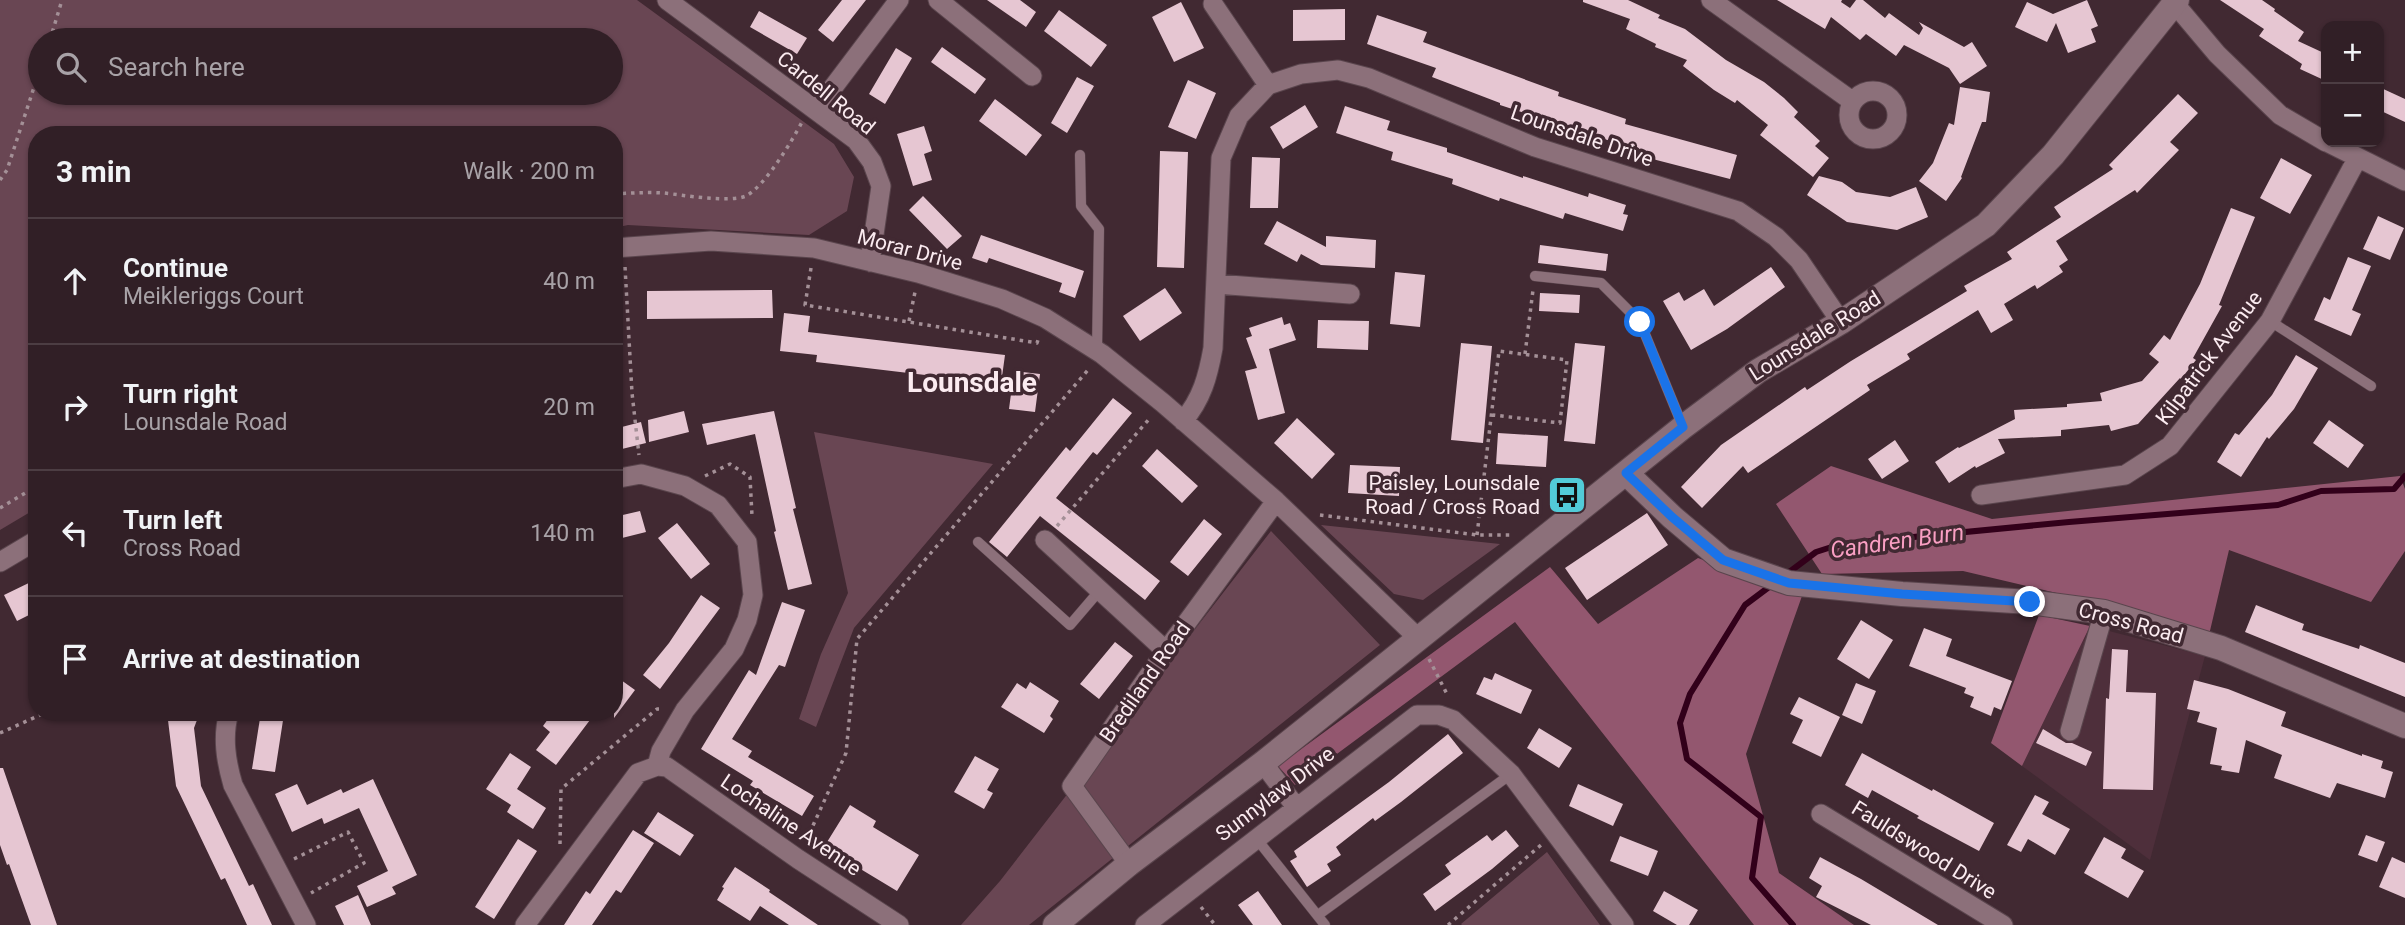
<!DOCTYPE html>
<meta charset="utf-8">
<style>
body{margin:0;font-family:Roboto,sans-serif;background:#39272e;color:#f1f3f6}
.controls{position:absolute;right:21px;top:21px;display:grid;overflow:hidden;border-radius:14px;box-shadow:0 2px 5px #0004}
.controls button{width:63px;height:63px;display:grid;place-items:center;padding:0;border:0;border-bottom:2px solid #4c3d43;background:#311f26;color:#f1f3f6;font:35px sans-serif}
.stop{position:absolute;width:21px;height:21px;margin:-16px;border:5px solid #1a73e8;border-radius:50%;background:#fff}
.stop.end{background:#1a73e8;border-color:#fff;box-shadow:0 2px 7px #0008}
.list{margin:0;padding:0;list-style:none}
h2{display:flex;justify-content:space-between;align-items:center;height:91px;margin:0;padding:0 28px;font-size:30px}
h2 small{font-size:23px;font-weight:400;color:#a8a2a7}
.list li{display:grid;grid-template-columns:46px 1fr auto;gap:21px;align-items:center;box-sizing:border-box;height:126px;padding:0 28px;border-top:2px solid #4c3d43}
.list b{display:block;font-size:26px;white-space:nowrap}
.list p{margin:0;font-size:23px;white-space:nowrap;color:#a8a2a7}
.list em{font-size:23px;font-style:normal;color:#a8a2a7}
.icon{flex:none;width:38px;height:38px;fill:none;stroke:currentColor;stroke-width:2;stroke-linecap:round;stroke-linejoin:round}
.map{position:relative;flex:none;width:2405px;height:925px;overflow:hidden}
.search{position:absolute;background:#311f26;box-shadow:0 2px 5px #0004;left:28px;top:28px;width:595px;height:77px;display:flex;align-items:center;gap:18px;box-sizing:border-box;padding:0 24px;border-radius:38px;color:#a8a2a7;font-size:26px}
.panel{position:absolute;background:#311f26;box-shadow:0 2px 5px #0004;left:28px;top:126px;width:595px;height:595px;border-radius:28px}
.map>svg:first-child{display:block}
.built{fill:#4e2f3b}
.green{fill:#694653;fill-rule:evenodd}
.forest{fill:#93576f}
.lines{fill:none;stroke-linecap:round;stroke-linejoin:round}
.stream{stroke:#32001a;stroke-width:6}
.building{fill:#e6c6d2}
.service-casing{stroke:#5a454d;stroke-width:11}
.minor-casing{stroke:#5a454d;stroke-width:21}
.tertiary-casing{stroke:#5a454d;stroke-width:26}
.path{stroke:#a49097;stroke-width:3.5;stroke-dasharray:3.5 5;stroke-linecap:butt}
.service{stroke:#8c707a;stroke-width:10}
.minor{stroke:#8c707a;stroke-width:19}
.tertiary{stroke:#8c707a;stroke-width:24}
.route{stroke:#1a73e8;stroke-width:9}
.labels{text-anchor:middle;stroke-width:7;stroke-linejoin:round;paint-order:stroke}
.street-label{font-size:21px;fill:#fbebf0;stroke:#412932}
.poi-label{font-size:21px;fill:#fbebf0;stroke:#412932;text-anchor:end}
.water-label{font-size:23px;font-style:italic;fill:#f99fc3;stroke:#412932}
.district-label{font-size:28px;font-weight:bold;fill:#fbebf0;stroke:#412932}
</style>
<div class="map">
<svg width="2405" height="925" viewBox="0 0 2405 925">
<rect width="100%" height="100%" fill="#412932"/>
<path class="built" d="M2090 626 2205 656 2150 860 2022 766Z"/>
<path class="green" d="M0 0H637L834 144 854 177 847 211 809 235 628 225 614 228V135H37V508L0 530ZM40 40H611V93H40Z
M814 432 993 464 854 628 816 727 799 719 821 654 848 593Z
M1321 525 1500 544 1423 600 1394 594Z
M1271 531 1380 645 1029 925H961L1000 881Z
M1547 852 1600 925H1462L1461 924Z"/>
<path class="forest" d="M1831 466 1992 519 2400 476 2405 489V551L2371 602 2229 550 2209 635 2082 599 1963 571 1822 574 1776 504Z
M1698 558 1802 596 1746 754 1779 873 1854 925H1754L1515 622 1295 785 1278 766 1550 567 1598 624Z
M2039 615 2090 626 2022 766 1991 743Z"/>
<g class="lines">
<path class="stream" d="M1784 576 1816 552 1841 544 2069 522 2278 505 2321 491 2394 489 2405 476
M1773 584 1745 605 1690 694 1680 723 1687 759 1761 817 1752 878 1793 925"/>
</g>
<path class="building" d="M842 0H866L833 42 818 30Z
M987 0H1020L1036 12 1026 27Z
M1583 0H1628L1660 15 1658 18 1685 29 1726 60 1764 82 1784 98 1798 112 1794 117 1820 141 1815 146 1829 158 1813 177 1760 135 1768 125 1737 100 1735 103 1714 90 1683 66 1687 60 1655 47 1656 44 1626 29 1630 19 1583 2Z
M1777 0H1842L1841 2 1850 8 1856 0H1863L1885 18 1889 13 1919 35 1923 28 1919 22 1964 47 1972 42 1987 66 1960 84 1949 68 1904 45 1896 56 1866 34 1860 40 1831 17 1825 29Z
M2087 0 2098 26 2091 29 2096 42 2068 53 2056 23 2047 42 2015 27 2027 2 2053 14Z
M2220 0H2262L2275 9 2274 11 2304 32 2298 41 2326 54V81L2300 69 2302 64 2259 36 2264 29Z
M1181 2 1204 48 1174 62 1152 17Z
M1345 9V40L1293 41V10Z
M1059 10 1107 45 1091 67 1044 31Z
M759 11 807 38 797 54 750 27Z
M1377 15 1427 32 1423 42 1559 92 1558 96 1626 119 1625 124 1737 155 1730 179 1637 155 1638 150 1500 105V103L1432 77 1436 68 1367 44Z
M942 47 986 79 975 94 931 62Z
M896 48 912 58 885 104 869 94Z
M1077 77 1094 86 1067 133 1051 123Z
M1188 80 1216 93 1196 139 1168 127Z
M1960 87 1990 92 1986 122H1982L1961 177 1962 178 1946 201 1919 181 1933 163 1949 123 1954 125Z
M2379 87 2405 99V122L2379 110Z
M2178 94 2198 113 2170 142 2179 150 2137 193 2135 190 2056 241 2068 260 2059 266 2063 272 2037 289 2035 285 2004 304 2013 320 1991 333 1978 310 1907 354 1910 359 1867 385 1870 390 1748 473 1743 466 1702 508 1681 487 1721 445 1805 387 1807 390 1851 361 1967 291 1964 286 2012 259 2007 252 2061 217 2054 207 2113 169 2109 165Z
M995 99 1042 135 1026 156 979 121Z
M1305 105 1318 127 1283 149 1270 127Z
M1345 106 1390 121 1387 130 1447 148V152L1523 178V176L1588 197 1589 193 1626 205 1623 214 1628 215 1623 231 1565 213 1563 219 1500 198 1499 201 1452 184 1453 179 1391 160 1393 152 1336 133Z
M924 126 932 151 924 154 932 180 913 186 897 134Z
M1160 151 1188 152 1184 268 1157 267Z
M1252 157 1280 158 1278 208H1250Z
M2281 158 2312 175 2290 214 2260 198Z
M1819 176 1842 182 1856 192 1890 197 1916 187 1928 217 1897 230 1847 222 1807 195Z
M923 196 962 236 947 249 909 210Z
M2231 208 2255 217 2219 305 2222 306 2193 358 2196 360 2181 379 2180 378 2138 424 2111 431 2109 425 2061 430V436L1998 439 2005 453 1976 468 1975 466 1949 483 1935 462 1958 447 1959 448 2015 419 2014 410 2067 407V404L2102 401 2100 393 2142 381 2159 362 2149 354 2164 335 2170 340 2200 284Z
M2378 216 2404 228 2390 260 2363 249Z
M1277 221 1326 247V236L1376 240 1375 268 1321 265 1301 254 1297 262 1264 244Z
M981 235 1084 271 1075 298 1059 292 1062 283 989 258 987 263 972 258Z
M1540 245 1608 254 1606 271 1538 263Z
M2348 257 2371 266 2352 310 2361 314 2351 336 2314 320 2324 297 2330 300Z
M1771 267 1785 287 1727 329 1691 350 1663 301 1679 292 1684 301 1704 289 1714 306Z
M1395 272 1425 275 1420 327 1390 324Z
M1165 288 1182 313 1140 341 1123 316Z
M772 290 773 318 647 319V291Z
M1540 293 1580 295 1579 313 1539 311Z
M784 313 810 316 808 332 1005 355 1001 384 816 362 817 355 780 351Z
M1282 317 1284 325 1290 323 1296 340 1269 349 1285 413 1258 420 1245 371 1257 368 1246 338 1252 336 1249 328Z
M1318 320 1369 321 1368 350 1317 348Z
M1461 343 1492 346 1483 443 1451 440Z
M1575 343 1605 346 1595 444 1564 441Z
M2296 355 2318 368 2294 409 2269 439 2267 437 2241 477 2217 462 2235 433 2239 435 2272 395Z
M1014 371 1040 374 1035 412 1009 409Z
M1113 398 1132 413 1097 455 1093 452 1056 498 1160 581 1145 600 1040 516 1007 557 989 542 1066 447 1070 451Z
M684 411 689 432 649 442 648 420Z
M774 411 796 508 793 509 812 584 788 590 774 532 776 531 755 434 707 445 702 424Z
M1297 418 1335 454 1312 479 1274 443Z
M2329 420 2364 445 2348 468 2313 443Z
M641 422 646 443 614 451V429Z
M1498 433 1548 436 1546 467 1496 464Z
M1895 440 1909 461 1882 479 1868 459Z
M1157 449 1198 486 1182 503 1142 466Z
M1350 465 1400 467 1399 496 1348 493Z
M640 511 646 532 614 540V517Z
M1647 513 1668 545 1587 600 1565 568Z
M1204 519 1222 534 1188 576 1170 562Z
M677 523 710 564 691 579 658 538Z
M37 579V611L17 621 4 595Z
M701 595 720 608 660 689 643 675 669 643Z
M782 602 805 610 785 667 779 665 732 739 752 751 748 757 814 796 802 816 750 785 753 781 701 749 749 670 756 675Z
M2256 605 2304 624 2302 630 2359 649 2360 645 2405 663V697L2245 632Z
M1861 620 1893 640 1869 679 1837 659Z
M1924 628 1952 639 1946 656 2012 681 2001 710 1994 707 1991 716 1970 707 1974 697 1964 693 1966 688 1909 666Z
M1115 642 1133 656 1099 699 1080 684Z
M2112 649 2128 650 2126 692 2156 693 2153 790 2103 789 2106 698 2109 699Z
M1495 673 1532 690 1521 714 1476 694 1484 677 1492 680Z
M614 675 635 690 614 718Z
M2194 680 2228 689 2286 712 2281 726 2362 756V754L2383 761 2381 768 2393 772 2385 798 2337 783 2330 798 2274 778 2282 755 2246 740 2239 773 2221 770 2222 766 2210 764 2217 728 2197 722 2200 712 2187 709Z
M1030 682 1059 701 1050 716 1053 719 1044 733 1001 707 1017 683 1026 689Z
M1856 683 1876 691 1862 724 1842 715Z
M1799 697 1840 717 1821 757 1792 743 1803 720 1790 714Z
M167 712H200L194 728 201 786 249 886 253 884 272 925H247L225 878 221 880 176 786Z
M261 712 284 714 275 772 252 769Z
M553 712H596L556 765 536 750 550 732 543 726Z
M1539 728 1572 748 1559 768 1527 748Z
M2043 729 2066 743H2072L2092 752 2086 766 2036 743Z
M1448 734 1463 753 1401 802 1375 821 1373 818 1336 847 1341 855 1327 864 1331 871 1307 887 1290 861 1297 857 1294 851 1389 782Z
M510 753 531 767 517 789 546 808 533 829 507 812 511 805 486 789Z
M1862 753 1932 791 1933 789 1994 823 1979 851 1917 818 1919 816 1872 790 1868 798 1845 785Z
M975 756 999 769 987 790 993 793 984 809 954 792Z
M0 768H3L57 925H31L9 864 7 865 0 845Z
M373 779 417 875 392 887 396 894 367 907 357 886 388 871 359 808 324 824 322 818 292 832 275 794 297 784 307 805 341 789 343 793Z
M1578 784 1623 804 1613 826 1569 806Z
M2035 795 2049 802 2042 814 2070 829 2055 855 2028 839 2021 852 2007 845Z
M850 805 876 821 873 827 919 855 897 891 824 847Z
M658 812 694 835 680 856 644 833Z
M633 830 654 843 621 893 616 890 592 925H564L586 891 590 894Z
M1506 830 1519 846 1492 869 1435 911 1423 894 1451 874 1445 865 1487 835 1492 841Z
M2366 835 2385 842 2377 862 2358 855Z
M1620 836 1658 851 1648 876 1610 861Z
M2104 837 2126 849 2121 858 2144 871 2128 898 2084 873Z
M518 839 537 851 494 919 475 907Z
M1820 857 1861 879 1938 925H1871L1816 897 1822 886 1809 878Z
M2392 857 2405 863V898L2379 887Z
M735 867 770 890 769 892 818 925H789L760 906 750 921 717 900 724 888 722 887Z
M1258 891 1268 905 1282 925H1253L1238 905Z
M1664 891 1698 910 1689 925H1677L1653 911Z
M358 895 371 925H344L335 906Z"/>
<g class="lines">
<g class="service-casing">
<path id="service" d="M1080 155 1081 206 1099 229 1097 350
M1535 276 1601 283 1640 322 1683 427
M2270 321 2371 386
M978 542 1070 625 1100 590
M1256 838 1325 925
M1318 915 1511 774"/>
</g>
<g class="minor-casing">
<path id="minor" d="M667 0 856 140 872 162 881 186 870 262
M938 0 1032 76
M1711 0 1852 101
M2174 3 2217 54 2280 115 2326 142
M1213 4 1268 85
M1849 115a24 24 0 1 1 48 0a24 24 0 1 1-48 0Z
M816 110 899 0
M2327 142 2405 181
M614 248 711 241 814 248 918 273 1002 299 1045 318 1102 354 1163 403 1276 501 1419 639
M1216 284 1350 294
M1183 421C1202 399 1208 376 1213 348L1221 158 1239 116 1268 85 1301 74 1338 70 1369 78 1535 147 1738 211 1776 237 1799 260 1841 322
M1981 495 2125 475 2170 446 2270 321 2357 159
M1045 540 1166 651
M0 562 37 540
M229 712C222 737 226 761 233 785L306 925
M2070 731 2104 612
M1263 763 1296 807
M657 766 667 767 798 859 899 925
M1821 814 2003 925
M1129 864 1072 786 1166 651 1276 501
M525 925 638 773 657 766 661 751 685 710 734 649 747 620 753 595 747 542 718 505 685 486 641 474 614 479
M1145 925 1417 715H1439L1453 720 1511 774 1624 925"/>
</g>
<g class="tertiary-casing">
<path id="tertiary" d="M1626 473 1672 517 1723 560 1789 583 1902 594 2030 602 2104 612 2221 648 2405 726
M1055 925 1129 864 1263 763 1683 427 1758 371 1841 322 1986 225 2053 155 2177 0"/>
</g>
<path class="path" d="M50 40 62 0
M0 180 7 170 40 69
M614 194C631 193 647 192 664 193 683 195 729 203 746 196 765 186 792 141 802 122
M625 267 632 393 639 455
M811 268 805 305 1037 343 1039 337
M909 321 915 292
M1525 354 1533 290
M705 476 730 464 750 477 752 516
M0 508 37 486
M1320 515 1477 535H1511
M1057 526 1150 418
M1477 535 1499 351 1567 360 1560 423 1493 415
M1429 659 1448 696
M0 733 47 712
M806 841 846 753 857 639 1088 370
M560 844 561 789 657 709H662
M294 859 348 832 364 863 311 893
M1201 907 1215 925
M1448 925 1541 845"/>
<use href="#service" class="service"/>
<use href="#minor" class="minor"/>
<use href="#tertiary" class="tertiary"/>
</g>
<g class="lines">
<path class="route" d="M1640 322 1683 427 1626 473 1672 517 1723 560 1789 583 1902 594 2030 602"/>
</g>
<defs>
<g id="bus-square" transform="scale(2.0125)"><rect x="-9" y="-9" width="18" height="18" rx="4" fill="#52cbd8" stroke="#412932"/><path d="M-5-6H5V4H4V6H2V4H-2V6H-4V4H-5ZM-3.5-4V0h7V-4ZM-3.5 1.2v1.5H-2V1.2ZM2 1.2v1.5H3.5V1.2Z" fill="#111"/></g>
</defs>
<g fill-rule="evenodd">
<use href="#bus-square" x="1567" y="495"/>
</g>
<g class="labels">
<g class="street-label">
<text transform="translate(826 93) rotate(39)" y="7">Cardell Road</text>
<text transform="translate(1582 136) rotate(19)" y="7">Lounsdale Drive</text>
<text transform="translate(910 250) rotate(15)" y="7">Morar Drive</text>
<text transform="translate(1815 336) rotate(-32)" y="7">Lounsdale Road</text>
<text transform="translate(2209 358) rotate(-53)" y="7">Kilpatrick Avenue</text>
<text transform="translate(2131 623) rotate(15)" y="7">Cross Road</text>
<text transform="translate(1145 682) rotate(-55)" y="7">Brediland Road</text>
<text transform="translate(1275 794) rotate(-37)" y="7">Sunnylaw Drive</text>
<text transform="translate(791 825) rotate(34)" y="7">Lochaline Avenue</text>
<text transform="translate(1924 850) rotate(32)" y="7">Fauldswood Drive</text>
</g>
<g class="poi-label">
<text x="1540" y="490">Paisley, Lounsdale<tspan x="1540" dy="24">Road / Cross Road</tspan></text>
</g>
<g class="water-label">
<text transform="translate(1897 541) rotate(-8)" y="8">Candren Burn</text>
</g>
<g class="district-label">
<text x="972" y="392">Lounsdale</text>
</g>
</g>
</svg>
<div class="controls">
<button>+</button>
<button>−</button>
</div>
<div class="stop" style="left:1640px;top:322px"></div>
<div class="stop end" style="left:2030px;top:602px"></div>
<div class="search"><svg class="icon" aria-label="search" viewBox="0 0 24 24"><circle cx="10" cy="10" r="6"/><path d="M15 15l6 6"/></svg>Search here</div>
<section class="panel">
<h2>3 min<small>Walk · 200 m</small></h2>
<ul class="list">
<li><svg class="icon" aria-label="ahead" viewBox="0 0 24 24"><path d="M12 20V5M6 11l6-6 6 6"/></svg><div><b>Continue</b><p>Meikleriggs Court</p></div><em>40 m</em></li>
<li><svg class="icon" aria-label="right" viewBox="0 0 24 24"><path d="M7 20v-9h11M14 6l5 5-5 5"/></svg><div><b>Turn right</b><p>Lounsdale Road</p></div><em>20 m</em></li>
<li><svg class="icon" aria-label="left" viewBox="0 0 24 24"><path d="M17 20v-9H6M10 6l-5 5 5 5"/></svg><div><b>Turn left</b><p>Cross Road</p></div><em>140 m</em></li>
<li><svg class="icon" aria-label="arrive" viewBox="0 0 24 24"><path d="M6 21V4h12l-3 4 3 4H6"/></svg><div><b>Arrive at destination</b></div></li>
</ul>
</section>
</div>
